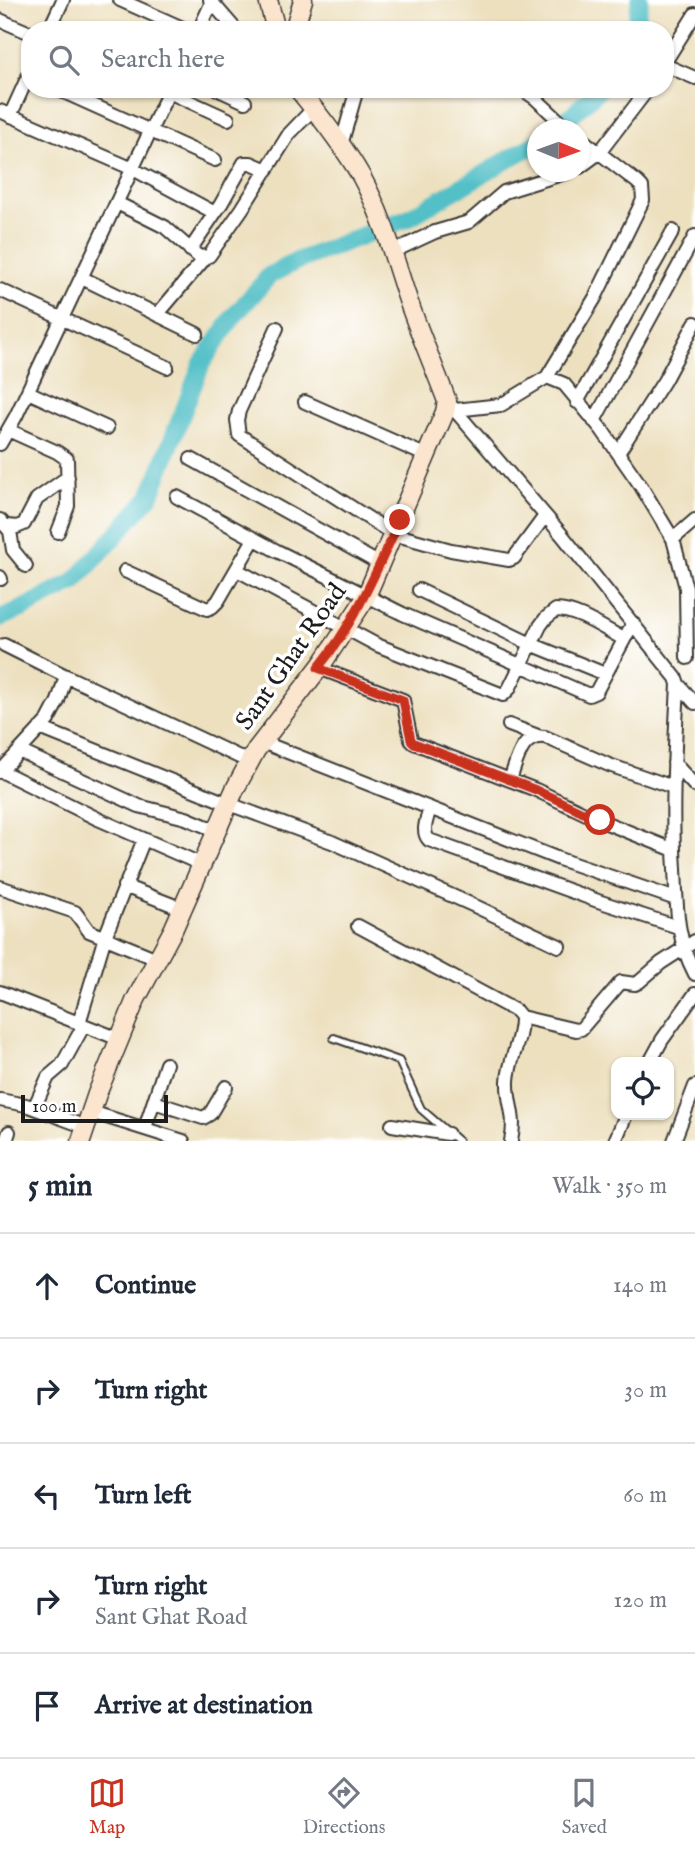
<!DOCTYPE html>
<meta charset="utf-8">
<style>
body{margin:0;font-family:"IM FELL English",serif;background:#f2f2f3;color:#1f2937}
.controls{position:absolute;right:21px;bottom:21px;display:grid;overflow:hidden;border-radius:14px;box-shadow:0 2px 5px #0004}
.controls button{width:63px;height:63px;display:grid;place-items:center;padding:0;border:0;border-bottom:2px solid #e0e1e3;background:#fff;color:#1f2937;font:35px sans-serif}
.compass{position:absolute;left:527px;top:119px;width:63px;height:63px;border-radius:50%;background:#fff;box-shadow:0 2px 5px #0004;rotate:91deg}
.scale{position:absolute;left:21px;bottom:18px;width:147px;box-sizing:border-box;padding-left:7px;border:4px solid #1c1c1c;border-top:0;font-size:19px;line-height:24px;white-space:nowrap;color:#1c1c1c;-webkit-text-stroke:5px #fff;paint-order:stroke}
.stop{position:absolute;width:21px;height:21px;margin:-16px;border:5px solid #c8321e;border-radius:50%;background:#fff}
.stop.end{background:#c8321e;border-color:#fff;box-shadow:0 2px 7px #0008}
.list{margin:0;padding:0;list-style:none}
h2{display:flex;justify-content:space-between;align-items:center;height:91px;margin:0;padding:0 28px;font-size:30px}
h2 small{font-size:23px;font-weight:400;color:#747a83}
.list li{display:grid;grid-template-columns:46px 1fr auto;gap:21px;align-items:center;box-sizing:border-box;height:105px;padding:0 28px;border-top:2px solid #e0e1e3}
.list b{display:block;font-size:26px;white-space:nowrap}
.list p{margin:0;font-size:23px;white-space:nowrap;color:#747a83}
.list em{font-size:23px;font-style:normal;color:#747a83}
.icon{flex:none;width:38px;height:38px;fill:none;stroke:currentColor;stroke-width:2;stroke-linecap:round;stroke-linejoin:round}
.map{position:relative;flex:none;width:695px;height:1141px;overflow:hidden}
.search{position:absolute;background:#fff;box-shadow:0 2px 5px #0004;left:21px;right:21px;top:21px;height:77px;display:flex;align-items:center;gap:18px;box-sizing:border-box;padding:0 24px;border-radius:28px;color:#747a83;font-size:26px}
.sheet{height:616px;background:#fff}
nav{display:flex;justify-content:space-around;align-items:center;box-sizing:border-box;height:98px;border-top:2px solid #e0e1e3;background:#fff;font-size:19px;color:#747a83}
nav a{display:grid;justify-items:center;gap:4px}
nav .on{color:#c8321e}
.map>svg:first-child{display:block}
.lines{fill:none;stroke-linecap:round;stroke-linejoin:round}
.river{stroke:#52c0c7;stroke-width:18}
.lane-casing{stroke:#3b3934;stroke-width:10}
.street-casing{stroke:#3b3934;stroke-width:16}
.secondary-casing{stroke:#3b3934;stroke-width:21}
.lane{stroke:#fff;stroke-width:6}
.street{stroke:#fff;stroke-width:12}
.secondary{stroke:#fbe5cf;stroke-width:18}
.route{stroke:#c8321e;stroke-width:9}
.labels{text-anchor:middle;stroke-width:7;stroke-linejoin:round;paint-order:stroke}
.street-label{font-size:26px;fill:#1c1c1c;stroke:#fff}
</style>
<div class="map">
<svg width="695" height="1141" viewBox="0 0 695 1141">
<rect width="100%" height="100%" fill="#fff"/>
<filter id="ink" filterUnits="userSpaceOnUse"><feTurbulence type="fractalNoise" baseFrequency=".0143" numOctaves="2"/><feDisplacementMap in="SourceGraphic" scale="14" xChannelSelector="R" yChannelSelector="G"/><feConvolveMatrix kernelMatrix="1 2 1 2 8 2 1 2 1" color-interpolation-filters="sRGB"/></filter>
<filter id="wash" filterUnits="userSpaceOnUse"><feTurbulence type="fractalNoise" baseFrequency=".00686" numOctaves="4" result="noise"/><feDisplacementMap in="SourceGraphic" scale="28" xChannelSelector="R" yChannelSelector="G"/><feGaussianBlur stdDeviation="1.57" result="paint"/><feColorMatrix in="noise" values="0 0 0 0 0 0 0 0 0 0 0 0 0 0 0 0 0 1.4 0 .05"/><feComposite in="paint" operator="in"/></filter>
<g filter="url(#wash)">
<rect width="100%" height="100%" fill="#ede0bf"/>
<g class="lines">
<path class="river" d="M635 30 640 0
M555 130 600 89
M0 618 22 609 74 582 150 497 202 363 234 316 270 275 297 261 408 218 538 142"/>
</g>
</g>
<g filter="url(#ink)">
<g class="lines">
<g class="lane-casing">
<path id="lane" d="M334 1038 399 1061 421 1109 458 1141"/>
</g>
<g class="street-casing">
<path id="street" d="M120 0 187 30
M210 0 236 30
M0 20 30 33
M49 30 63 0
M199 30 212 2
M665 62 695 14
M665 65 695 78
M57 89 215 160
M162 89 228 119
M217 89 245 102
M522 89 535 98 569 130
M0 111 133 169 215 213
M10 116 30 72
M341 145 357 89
M580 167 599 153 648 89
M117 203 165 227 199 257 209 256 242 209 289 134 314 108
M190 250 221 204 244 163H251L267 170
M394 251 435 232 469 222 504 192 568 172
M82 278 197 334
M0 290 167 367
M157 315 206 257
M277 328 239 411 237 420 239 435 393 534 451 550 509 560 514 558 545 516
M547 377 595 298 643 200 642 187 637 182 580 138
M28 392 107 428
M447 401 562 535 676 678 678 684C675 746 671 807 675 869 677 908 676 938 695 974
M305 402 427 456
M577 402 673 231
M455 410 501 405 547 377 564 384 602 430 641 486 673 539 686 588 687 658
M594 421 695 236
M8 430 57 452 67 459 68 506 58 532
M0 444 16 416 170 89
M618 453 664 381 695 323
M191 459 380 564
M177 497 277 551 403 614 589 695 596 692 633 623
M0 520 10 531 13 550 26 566
M8 526 17 527 24 524 37 499 68 477
M673 539 695 520
M237 570 377 645 503 695 509 689 540 626 546 618 556 610C578 610 604 629 624 639
M125 571 207 609 212 607 218 601 254 539
M0 577 1 579
M419 590 531 644 605 674
M4 645 66 676 250 762
M319 668 403 700 411 740 414 743 536 790 599 820 674 850
M678 684 695 703
M509 725 538 736
M40 728 229 804 332 842 477 907 559 946
M262 742 559 859 676 899
M19 751 139 806 186 818 217 831
M674 763 695 786
M1 771 98 819 203 865
M0 772 48 720 58 701 66 676
M510 780C517 761 521 734 545 737L609 765 673 787
M430 808C427 819 421 832 429 840L598 901 678 927
M124 886 183 909
M0 887 75 912 89 931 157 959
M358 926 516 1011 521 1017C522 1039 509 1059 508 1081 507 1105 517 1114 511 1141
M0 992 119 1039
M521 1017 576 1030 581 1029 621 982 635 984 639 982 661 963 695 941
M79 1023 105 937 144 839
M650 1062 662 1040 695 994
M0 1100 26 1105 86 1127
M154 1102 203 1118 210 1114 226 1087
M34 1108 48 1077 62 1065 84 1025
M91 1112 183 1141
M392 1125 448 1134
M145 1128 166 1064
M6 1141 9 1132
M615 1141 626 1115
M674 1141 695 1086"/>
</g>
<g class="secondary-casing">
<path id="secondary" d="M268 0 276 30
M294 30 303 0
M81 1141 97 1094 136 999 173 930 235 789 256 750 322 664 365 599 445 412 447 401C433 364 417 328 405 291 392 251 381 212 361 176 343 145 321 117 298 89"/>
</g>
<use href="#lane" class="lane"/>
<use href="#street" class="street"/>
<use href="#secondary" class="secondary"/>
</g>
</g>
<g class="lines" filter="url(#ink)">
<path class="route" d="M400 520C376 572 355 623 318 668L403 700 411 740 414 743 536 790 600 820"/>
</g>
<g class="labels">
<g class="street-label">
<text transform="translate(290 656) rotate(-55)" y="9">Sant Ghat Road</text>
</g>
</g>
</svg>
<div class="controls">
<button><svg class="icon" aria-label="locate" viewBox="0 0 24 24"><circle cx="12" cy="12" r="6"/><path d="M12 2v4M12 18v4M2 12h4M18 12h4"/></svg></button>
</div>
<svg class="compass" viewBox="-18 -18 36 36"><path d="M0-13l5 13h-10z" fill="#e53935"/><path d="M0 13l5-13h-10z" fill="#747a83"/></svg>
<div class="scale">100 m</div>
<div class="stop" style="left:600px;top:820px"></div>
<div class="stop end" style="left:400px;top:520px"></div>
<div class="search"><svg class="icon" aria-label="search" viewBox="0 0 24 24"><circle cx="10" cy="10" r="6"/><path d="M15 15l6 6"/></svg>Search here</div>
</div>
<section class="sheet">
<h2>5 min<small>Walk · 350 m</small></h2>
<ul class="list">
<li><svg class="icon" aria-label="ahead" viewBox="0 0 24 24"><path d="M12 20V5M6 11l6-6 6 6"/></svg><div><b>Continue</b></div><em>140 m</em></li>
<li><svg class="icon" aria-label="right" viewBox="0 0 24 24"><path d="M7 20v-9h11M14 6l5 5-5 5"/></svg><div><b>Turn right</b></div><em>30 m</em></li>
<li><svg class="icon" aria-label="left" viewBox="0 0 24 24"><path d="M17 20v-9H6M10 6l-5 5 5 5"/></svg><div><b>Turn left</b></div><em>60 m</em></li>
<li><svg class="icon" aria-label="right" viewBox="0 0 24 24"><path d="M7 20v-9h11M14 6l5 5-5 5"/></svg><div><b>Turn right</b><p>Sant Ghat Road</p></div><em>120 m</em></li>
<li><svg class="icon" aria-label="arrive" viewBox="0 0 24 24"><path d="M6 21V4h12l-3 4 3 4H6"/></svg><div><b>Arrive at destination</b></div></li>
</ul>
</section>
<nav>
<a class="on"><svg class="icon" aria-label="map" viewBox="0 0 24 24"><path d="M3 6l6-2 6 2 6-2v14l-6 2-6-2-6 2zM9 4v14M15 6v14"/></svg>Map</a>
<a><svg class="icon" aria-label="directions" viewBox="0 0 24 24"><path d="M12 3l9 9-9 9-9-9zM9 14v-3h6M13 9l2 2-2 2"/></svg>Directions</a>
<a><svg class="icon" aria-label="saved" viewBox="0 0 24 24"><path d="M7 4h10v16l-5-4-5 4z"/></svg>Saved</a>
</nav>
